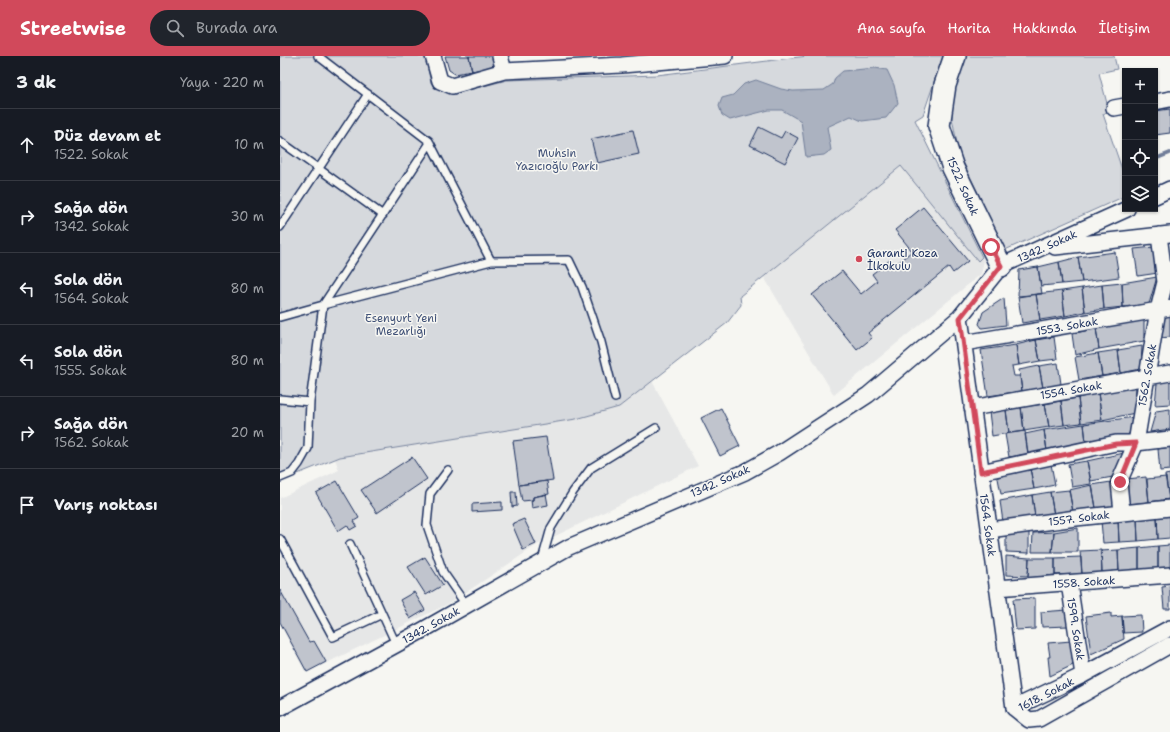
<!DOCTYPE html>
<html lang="tr">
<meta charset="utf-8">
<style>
body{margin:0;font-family:"Shantell Sans",sans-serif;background:#20242c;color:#f1f3f6}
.controls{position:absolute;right:12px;top:12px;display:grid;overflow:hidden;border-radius:0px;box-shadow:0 1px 3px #0004}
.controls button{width:36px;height:36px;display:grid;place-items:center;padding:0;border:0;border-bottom:1px solid #363941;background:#171b24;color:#f1f3f6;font:20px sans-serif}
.stop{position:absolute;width:12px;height:12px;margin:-9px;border:3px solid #d1495b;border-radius:50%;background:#fff}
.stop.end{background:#d1495b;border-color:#fff;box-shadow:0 1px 4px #0008}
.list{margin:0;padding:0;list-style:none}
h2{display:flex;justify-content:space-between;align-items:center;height:52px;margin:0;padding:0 16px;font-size:17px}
h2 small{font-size:13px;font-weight:400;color:#9ea1a6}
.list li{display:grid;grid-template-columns:26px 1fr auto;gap:12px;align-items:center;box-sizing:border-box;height:72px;padding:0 16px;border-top:1px solid #363941}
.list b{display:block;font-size:15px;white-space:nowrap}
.list p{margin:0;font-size:13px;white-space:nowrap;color:#9ea1a6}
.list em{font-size:13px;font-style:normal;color:#9ea1a6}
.icon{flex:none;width:22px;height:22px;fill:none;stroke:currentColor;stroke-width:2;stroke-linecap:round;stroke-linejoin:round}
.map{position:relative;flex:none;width:890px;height:676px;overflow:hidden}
header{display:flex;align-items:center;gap:24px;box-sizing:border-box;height:56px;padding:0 20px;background:#d1495b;color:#fff}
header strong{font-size:19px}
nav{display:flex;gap:22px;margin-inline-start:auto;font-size:14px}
.search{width:280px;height:36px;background:#20242c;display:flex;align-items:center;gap:10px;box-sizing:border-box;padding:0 14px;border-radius:22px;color:#9ea1a6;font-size:15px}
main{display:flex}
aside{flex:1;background:#171b24}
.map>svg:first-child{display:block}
.built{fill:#e6e7e7}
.green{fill:#d6d9dd;stroke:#78849e}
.water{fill:#abb2c0;stroke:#717e99}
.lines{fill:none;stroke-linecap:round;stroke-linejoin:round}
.stream{stroke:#717e99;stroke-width:4}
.building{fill:#c0c4cd;stroke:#1b2f5e}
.lane-casing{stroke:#1b2f5e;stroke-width:10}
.street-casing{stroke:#1b2f5e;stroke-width:18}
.secondary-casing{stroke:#1b2f5e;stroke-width:24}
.lane{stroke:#f6f6f2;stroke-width:7}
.street{stroke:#f6f6f2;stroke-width:15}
.secondary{stroke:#f6f6f2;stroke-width:21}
.route{stroke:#d1495b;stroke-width:5}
.poi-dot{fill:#d1495b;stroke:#f6f6f2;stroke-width:1.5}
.labels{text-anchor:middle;stroke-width:3;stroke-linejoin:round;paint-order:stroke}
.park-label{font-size:11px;fill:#405177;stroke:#f6f6f2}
.street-label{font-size:11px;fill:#1b2f5e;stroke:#f6f6f2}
.poi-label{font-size:11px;fill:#1b2f5e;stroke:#f6f6f2;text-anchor:start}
</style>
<header>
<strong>Streetwise</strong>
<div class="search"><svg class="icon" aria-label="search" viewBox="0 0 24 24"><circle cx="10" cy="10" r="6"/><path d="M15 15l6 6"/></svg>Burada ara</div>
<nav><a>Ana sayfa</a><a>Harita</a><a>Hakkında</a><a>İletişim</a></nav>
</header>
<main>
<aside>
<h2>3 dk<small>Yaya · 220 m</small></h2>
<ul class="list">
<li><svg class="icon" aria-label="ahead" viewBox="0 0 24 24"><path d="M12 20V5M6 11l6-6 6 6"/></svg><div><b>Düz devam et</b><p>1522. Sokak</p></div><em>10 m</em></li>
<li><svg class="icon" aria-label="right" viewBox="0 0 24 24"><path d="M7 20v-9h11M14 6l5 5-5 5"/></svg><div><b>Sağa dön</b><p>1342. Sokak</p></div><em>30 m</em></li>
<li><svg class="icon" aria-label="left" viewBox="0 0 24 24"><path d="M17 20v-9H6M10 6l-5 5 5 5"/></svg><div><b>Sola dön</b><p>1564. Sokak</p></div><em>80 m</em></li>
<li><svg class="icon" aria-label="left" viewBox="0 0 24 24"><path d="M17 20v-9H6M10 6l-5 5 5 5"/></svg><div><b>Sola dön</b><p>1555. Sokak</p></div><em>80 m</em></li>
<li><svg class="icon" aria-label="right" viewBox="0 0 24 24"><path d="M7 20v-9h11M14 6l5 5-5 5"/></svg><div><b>Sağa dön</b><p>1562. Sokak</p></div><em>20 m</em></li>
<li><svg class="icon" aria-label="arrive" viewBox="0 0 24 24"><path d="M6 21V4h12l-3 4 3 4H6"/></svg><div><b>Varış noktası</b></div></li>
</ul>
</aside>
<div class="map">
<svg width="890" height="676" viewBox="0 0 890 676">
<rect width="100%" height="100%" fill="#f6f6f2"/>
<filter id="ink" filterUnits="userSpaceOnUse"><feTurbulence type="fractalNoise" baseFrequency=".025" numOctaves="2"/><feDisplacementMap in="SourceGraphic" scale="8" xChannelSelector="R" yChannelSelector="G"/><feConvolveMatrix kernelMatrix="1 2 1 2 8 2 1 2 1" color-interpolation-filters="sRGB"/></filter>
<g filter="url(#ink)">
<path class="built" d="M635 64 704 205 701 218 554 339 484 221Z
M372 325 418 410 257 489 170 547 26 617 0 568V442L59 414 55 403 60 401 296 363 339 351Z"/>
<path class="green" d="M0 0H145L151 27 173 38 227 24 377 19 527 0H663L643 59 635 64 702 201 698 205 621 110 460 240 461 249 447 267 339 351 296 363 60 401 0 425Z
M685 0H834L837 13 819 17 829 55 823 58 845 122V140L725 194 679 97 672 62 674 30Z"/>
<path class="water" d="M595 12 607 14 614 29 618 47 606 62 582 65 571 60 547 71 551 94 544 99 526 101 521 65 502 54H489L450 64 442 59 439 50 442 42 453 39 464 28 476 24 501 33 513 35 544 34 553 28 555 22 563 15Z"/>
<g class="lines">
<path class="stream" d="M875 103 890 97"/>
</g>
<path class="building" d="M165 0H189L192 15 175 18 169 14Z
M189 0H213L216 10 192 15Z
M890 53V77L875 79V55Z
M479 71 501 82 505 75 518 82 505 107 470 89Z
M353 74 359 98 317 107 311 83Z
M643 151 688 205 673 217 669 211 588 277 592 282 577 294 532 239 562 215 581 238 597 225 592 218 610 204 614 210 632 195 615 174Z
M874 191 878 217 858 220 854 193Z
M835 196 839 221 802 226 798 201Z
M798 201 802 226 782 228 779 206Z
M779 206 782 228 761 230 758 211Z
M758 211 762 238 738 240 739 214Z
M877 221 869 248 843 251 842 227Z
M842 227 843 251 824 253 822 229Z
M822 229 824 253 805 256 802 232Z
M802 232 805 256 785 260 782 235Z
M782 235 785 260 760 264 756 238Z
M756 238 760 264 742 267 738 241Z
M724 242 726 269 702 272 699 268 703 256Z
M890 260V281L880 282 881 262Z
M864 264V285L819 293 816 272Z
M816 272 819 293 795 299 792 278Z
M774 281 777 303 760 305 756 284Z
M756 284 760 305 739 309 736 289Z
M736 289 739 309 732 310 734 320H740L742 335 708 340 701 294Z
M862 290 861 313 841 317 838 294Z
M838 294 841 317 822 320 818 297Z
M818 297 822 320 799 324 795 301Z
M778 307 781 328 763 332 759 310Z
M759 310 763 332 742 335 739 314Z
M890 325V348L875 349 877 327Z
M856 331 855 357 822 364 818 337Z
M818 337 822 364 801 367 798 342Z
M798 342 801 367 784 369 781 345Z
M781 345 784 369 769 371 765 348Z
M765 348 769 371 744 375 741 351Z
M741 351 744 375 729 377 726 354Z
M441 352 460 390 440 400 421 362Z
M890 353V373L870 376 876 355Z
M726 354 729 377 712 380 709 356Z
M854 361 848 381 806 386 804 368Z
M804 368 806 386 767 395 764 374Z
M764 374 767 395 748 398 745 378Z
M745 375 748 398 729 401 725 378Z
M266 381 273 424 239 429 233 385Z
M890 391V414L880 415 878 393Z
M844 397 838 420 811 425 807 405Z
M132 401 147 423 97 457 81 434Z
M807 405 811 428 792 431 788 408Z
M771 408 775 429 754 433 750 412Z
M750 412 754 433 721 438 717 417Z
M890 418V442L889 443 885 419Z
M866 421 869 446 849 448 847 423Z
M886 421 889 443 869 446 867 423Z
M57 425 79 462 74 465 77 470 70 474 67 469 58 475 36 437Z
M267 425 269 438 253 441V444L242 445 239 429Z
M831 426 835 450 816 452 812 429Z
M812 429 816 452 793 456 789 434Z
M789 434 793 456 774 459 770 436Z
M231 436H236L237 450 232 451Z
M770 436 774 459 755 461 752 439Z
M266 438 268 449 252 452 251 444H253V441Z
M752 439 755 461 723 466 720 445Z
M222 446V454L192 456V448Z
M890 459V482L878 483 877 460Z
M877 460 878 483 858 485 857 462Z
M857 462 858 485 839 486 838 463Z
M244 463 256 488 243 494 232 468Z
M838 463 839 486 823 487 821 465Z
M798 472V496H772L774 476Z
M726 475 749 476V497L726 496Z
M774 476 772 496H752L753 477Z
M890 489V512L878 513V490Z
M878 490V513L859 515V492Z
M859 492V515L839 516 838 494Z
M821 494 822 517 802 518 800 495Z
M838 494 839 516 822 517 821 495Z
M726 500 749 502 748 520 726 519Z
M145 501 163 529 146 539 128 511Z
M801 501 802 518 775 519V502Z
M749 502H775V519L748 522Z
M890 530V553H884L882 531Z
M0 534 29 586 34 585 46 606 27 616 0 566Z
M134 536 145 554 130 563 120 544Z
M755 542V573L736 574 733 543Z
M787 554 788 570 762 571 761 556Z
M831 557V561L842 560 844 583 811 598 806 560Z
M861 559 862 576 843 577 842 560Z
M791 585 793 609 770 620 768 601H770L768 587Z"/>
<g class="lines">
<g class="lane-casing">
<path id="lane" d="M0 85 103 159
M0 171 88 38
M211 205 289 204 302 231 321 286 335 342
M0 261 43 249 150 87
M0 343 30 346
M168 414 150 438 147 469 163 516 186 549
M0 422 12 417 19 408 28 392 30 346 43 249 211 205 149 85 38 0
M0 483 53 581 102 558
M70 488 116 588
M262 504 271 472 293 436 311 412 376 372"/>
</g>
<g class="street-casing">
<path id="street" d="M153 0 160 25 172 30 224 15 342 9 445 0
M220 0 224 15
M875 46 890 43
M834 52 845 50
M875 140 890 133
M775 191 890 178
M680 261 734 652
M684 287 890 252
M692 352 890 317
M701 416 836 387H856L890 383
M842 456 839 426 856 387 878 254 885 226 879 179
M709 474 796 462 890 452
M789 527 803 619
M717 532 890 519
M0 652 143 574 289 491 465 416 499 397 588 339 621 311 680 261 721 210 847 153
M734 652 749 664 759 663 890 589
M734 652 803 619 890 572"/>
</g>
<g class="secondary-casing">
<path id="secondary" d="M675 0 665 29 659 70 673 112 721 210"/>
</g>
<use href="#lane" class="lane"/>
<use href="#street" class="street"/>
<use href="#secondary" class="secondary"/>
</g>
</g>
<g class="lines" filter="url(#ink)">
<path class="route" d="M711 191 721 210 680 262 701 416 836 388 856 387 840 426"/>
</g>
<circle class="poi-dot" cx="579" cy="203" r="4"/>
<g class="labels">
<g class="park-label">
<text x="277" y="101">Muhsin<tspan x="277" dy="13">Yazıcıoğlu Parkı</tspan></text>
<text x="121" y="266">Esenyurt Yeni<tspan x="121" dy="13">Mezarlığı</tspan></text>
</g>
<g class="street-label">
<text transform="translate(683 130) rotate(66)" y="4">1522. Sokak</text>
<text transform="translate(767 190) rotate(-24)" y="4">1342. Sokak</text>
<text transform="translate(787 270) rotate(-10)" y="4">1553. Sokak</text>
<text transform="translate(867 319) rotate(-80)" y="4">1562. Sokak</text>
<text transform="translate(791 334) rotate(-10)" y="4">1554. Sokak</text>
<text transform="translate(440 425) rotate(-24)" y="4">1342. Sokak</text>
<text transform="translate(799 462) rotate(-7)" y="4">1557. Sokak</text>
<text transform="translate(708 469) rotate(82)" y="4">1564. Sokak</text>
<text transform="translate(804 526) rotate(-4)" y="4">1558. Sokak</text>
<text transform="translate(151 569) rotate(-29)" y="4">1342. Sokak</text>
<text transform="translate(796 573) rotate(81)" y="4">1599. Sokak</text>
<text transform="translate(766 638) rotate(-27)" y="4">1618. Sokak</text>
</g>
<g class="poi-label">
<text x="587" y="201">Garanti Koza<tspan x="587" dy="13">İlkokulu</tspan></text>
</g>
</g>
</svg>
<div class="controls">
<button>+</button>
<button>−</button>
<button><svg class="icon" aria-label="locate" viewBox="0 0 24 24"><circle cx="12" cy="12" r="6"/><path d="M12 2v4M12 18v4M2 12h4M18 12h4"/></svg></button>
<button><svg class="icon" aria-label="layers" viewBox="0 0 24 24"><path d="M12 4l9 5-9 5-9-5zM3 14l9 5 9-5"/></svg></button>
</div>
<div class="stop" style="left:711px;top:191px"></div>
<div class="stop end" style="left:840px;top:426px"></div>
</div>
</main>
